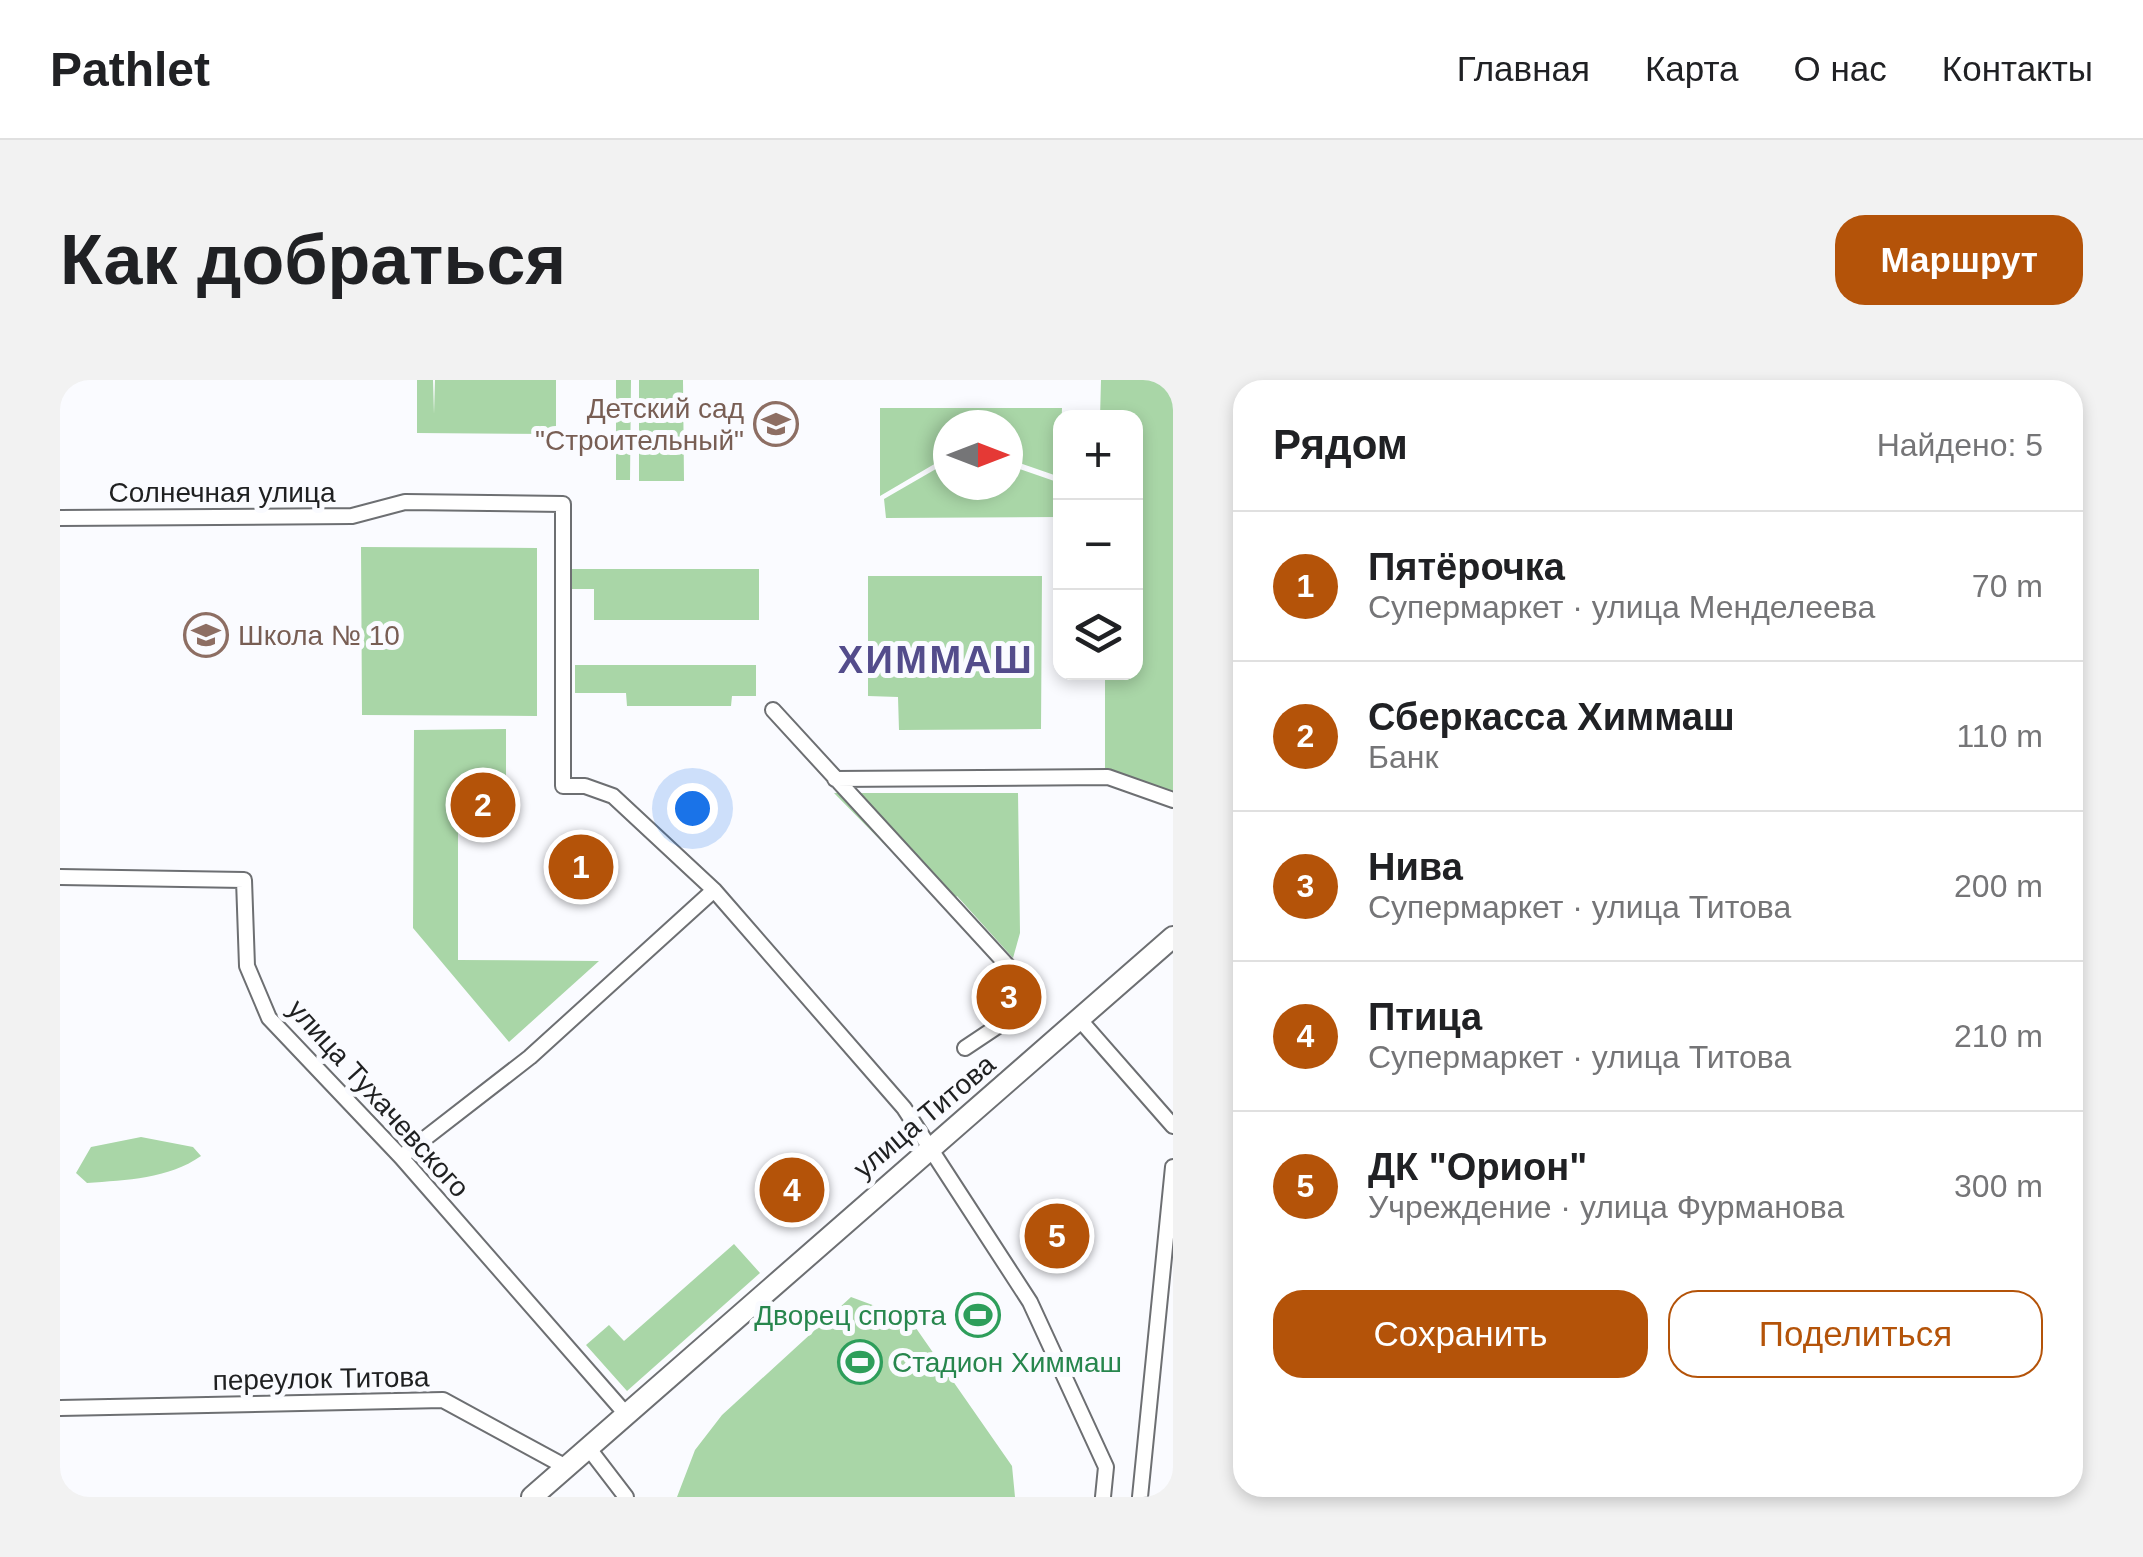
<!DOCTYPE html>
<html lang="ru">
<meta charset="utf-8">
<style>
body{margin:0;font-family:Helvetica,sans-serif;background:#f2f2f2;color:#202124}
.controls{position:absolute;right:30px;top:30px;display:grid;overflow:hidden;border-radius:20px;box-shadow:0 5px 15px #0003}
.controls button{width:90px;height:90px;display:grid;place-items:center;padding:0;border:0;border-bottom:2px solid #e0e0e0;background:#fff;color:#202124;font:50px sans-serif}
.compass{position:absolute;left:873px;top:30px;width:90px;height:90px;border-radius:50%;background:#fff;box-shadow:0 5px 15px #0003;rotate:90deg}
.you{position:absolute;left:632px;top:428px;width:35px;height:35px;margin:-25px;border:8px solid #fff;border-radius:50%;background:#1a73e8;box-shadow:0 0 0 15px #1a73e833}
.badge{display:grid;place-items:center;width:65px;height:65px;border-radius:50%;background:#b45309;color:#fff;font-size:32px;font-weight:700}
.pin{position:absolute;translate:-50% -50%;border:5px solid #fff;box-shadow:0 2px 10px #0006}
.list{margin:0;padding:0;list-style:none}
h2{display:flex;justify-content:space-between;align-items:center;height:130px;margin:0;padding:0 40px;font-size:42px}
h2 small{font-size:32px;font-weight:400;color:#757577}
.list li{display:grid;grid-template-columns:65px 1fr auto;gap:30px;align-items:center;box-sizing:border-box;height:150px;padding:0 40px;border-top:2px solid #e0e0e0}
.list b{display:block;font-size:38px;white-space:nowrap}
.list p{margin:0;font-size:32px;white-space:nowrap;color:#757577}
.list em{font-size:32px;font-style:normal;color:#757577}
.actions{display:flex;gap:20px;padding:30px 40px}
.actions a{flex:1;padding:22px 0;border:2px solid #b45309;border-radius:30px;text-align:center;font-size:35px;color:#b45309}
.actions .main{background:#b45309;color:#fff}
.icon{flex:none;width:55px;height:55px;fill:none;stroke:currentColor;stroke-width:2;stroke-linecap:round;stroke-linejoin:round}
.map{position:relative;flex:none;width:1113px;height:1117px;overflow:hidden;border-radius:30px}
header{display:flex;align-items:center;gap:60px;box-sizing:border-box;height:140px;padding:0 50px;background:#fff;border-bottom:2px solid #e0e0e0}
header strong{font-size:48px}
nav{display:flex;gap:55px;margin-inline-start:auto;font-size:35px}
.intro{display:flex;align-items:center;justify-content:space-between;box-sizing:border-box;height:240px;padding:0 60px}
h1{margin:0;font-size:70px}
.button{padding:25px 45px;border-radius:30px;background:#b45309;color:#fff;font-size:35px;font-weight:700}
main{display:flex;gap:60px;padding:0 60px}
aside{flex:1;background:#fff;border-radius:30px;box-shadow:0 5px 15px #0003}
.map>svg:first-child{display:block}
.green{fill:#a9d6a7}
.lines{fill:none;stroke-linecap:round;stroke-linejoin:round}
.street-casing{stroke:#6d6f72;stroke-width:18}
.secondary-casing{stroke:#6d6f72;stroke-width:24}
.street{stroke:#fff;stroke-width:14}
.secondary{stroke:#fff;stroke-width:20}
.labels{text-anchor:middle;stroke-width:10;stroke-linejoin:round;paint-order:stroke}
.education-label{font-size:28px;fill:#785e54;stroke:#fafbff;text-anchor:end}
.street-label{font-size:28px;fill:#1f2021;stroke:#fafbff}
.leisure-label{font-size:28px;fill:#27864d;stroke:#fafbff;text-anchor:end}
.district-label{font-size:38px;font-weight:bold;letter-spacing:2.5px;fill:#534c8b;stroke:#fafbff}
</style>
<header>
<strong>Pathlet</strong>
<nav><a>Главная</a><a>Карта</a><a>О нас</a><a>Контакты</a></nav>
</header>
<div class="intro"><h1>Как добраться</h1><a class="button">Маршрут</a></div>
<main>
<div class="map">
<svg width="1113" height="1117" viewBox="0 0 1113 1117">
<rect width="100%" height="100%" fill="#fafbff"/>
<path class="green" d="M357 0H373L374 34 375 0H496V54L357 53Z
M556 0H571L570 100H556Z
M579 0H623L624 101H579Z
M1041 0H1113V423L1045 397V293L1076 292V38H1040Z
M820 28H1002L1000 97 948 79V45H888V76L820 116Z
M888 82V105H948V85L1000 103V137L826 138 824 119Z
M301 167 477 168V336L302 335Z
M507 189H699V240H534V209H507Z
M808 196H982L981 349 839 350 838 317 808 316Z
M515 285H696V316H672L671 326H567L566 313H515Z
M446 349V400L398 402V580L539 581 449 662 353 548 354 350Z
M774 413H958L960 553 953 578 897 516 886 527Z
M81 757 133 767 141 776C108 799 67 800 27 803L16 793 31 767Z
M674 864 700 893 567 1011 526 965 549 945 564 961Z
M791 917 826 930 842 928 952 1086 955 1117H617L635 1070 662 1035Z"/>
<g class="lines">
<g class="street-casing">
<path id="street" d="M0 138 292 136 345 122 503 124V406H525L553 416 654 510 844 728 970 922 1046 1087 1043 1117
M713 330 969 609 971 624 905 668
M775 399 1048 397 1113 420
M0 497 184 500 187 586 209 638 341 777 565 1033
M1020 640 1113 746
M341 777 470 677 654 510
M0 1028 383 1020 506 1087
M530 1070 566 1117
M1080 1117 1113 787"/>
</g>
<g class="secondary-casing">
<path id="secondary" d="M472 1117 1113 557"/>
</g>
<use href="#street" class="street"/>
<use href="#secondary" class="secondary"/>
</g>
<defs>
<g id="school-ring" transform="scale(2.25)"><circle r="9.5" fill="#fafbff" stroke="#8d6e63" stroke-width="1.5"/><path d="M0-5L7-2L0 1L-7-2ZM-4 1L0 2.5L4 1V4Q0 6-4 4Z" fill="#8d6e63"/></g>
<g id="stadium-ring" transform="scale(2.25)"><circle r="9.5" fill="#fafbff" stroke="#2e9e5b" stroke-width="1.5"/><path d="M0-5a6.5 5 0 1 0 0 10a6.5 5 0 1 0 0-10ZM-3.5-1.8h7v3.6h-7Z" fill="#2e9e5b"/></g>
</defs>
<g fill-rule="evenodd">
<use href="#school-ring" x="716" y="44"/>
<use href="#school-ring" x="146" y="255"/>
<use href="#stadium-ring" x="918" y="935"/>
<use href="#stadium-ring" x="800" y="982"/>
</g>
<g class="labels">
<g class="education-label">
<text x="684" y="38">Детский сад<tspan x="684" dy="32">"Строительный"</tspan></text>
<text x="178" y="265" text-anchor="start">Школа № 10</text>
</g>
<g class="street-label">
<text x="162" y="122">Солнечная улица</text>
<text transform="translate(319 718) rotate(48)" y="10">улица Тухачевского</text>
<text transform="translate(864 736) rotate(-40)" y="10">улица Титова</text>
<text transform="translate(261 998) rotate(-1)" y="10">переулок Титова</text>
</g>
<g class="leisure-label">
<text x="886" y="945">Дворец спорта</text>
<text x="832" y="992" text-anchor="start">Стадион Химмаш</text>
</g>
<g class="district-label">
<text x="876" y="293">ХИММАШ</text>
</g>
</g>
</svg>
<div class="controls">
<button>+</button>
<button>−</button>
<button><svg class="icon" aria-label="layers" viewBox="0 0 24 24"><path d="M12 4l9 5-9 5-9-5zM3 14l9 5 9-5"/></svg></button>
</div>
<svg class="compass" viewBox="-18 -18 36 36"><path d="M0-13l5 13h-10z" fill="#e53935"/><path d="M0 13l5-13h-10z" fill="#757577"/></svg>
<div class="you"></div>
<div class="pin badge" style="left:521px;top:487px">1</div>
<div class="pin badge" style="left:423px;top:425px">2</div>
<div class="pin badge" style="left:949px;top:617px">3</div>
<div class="pin badge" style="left:732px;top:810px">4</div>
<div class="pin badge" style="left:997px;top:856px">5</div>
</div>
<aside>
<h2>Рядом<small>Найдено: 5</small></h2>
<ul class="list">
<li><span class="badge">1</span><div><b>Пятёрочка</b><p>Супермаркет · улица Менделеева</p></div><em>70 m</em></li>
<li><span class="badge">2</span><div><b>Сберкасса Химмаш</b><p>Банк</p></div><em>110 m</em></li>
<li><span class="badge">3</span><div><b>Нива</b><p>Супермаркет · улица Титова</p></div><em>200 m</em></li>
<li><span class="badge">4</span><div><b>Птица</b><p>Супермаркет · улица Титова</p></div><em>210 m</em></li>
<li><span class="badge">5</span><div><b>ДК &quot;Орион&quot;</b><p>Учреждение · улица Фурманова</p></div><em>300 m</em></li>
</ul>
<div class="actions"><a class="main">Сохранить</a><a>Поделиться</a></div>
</aside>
</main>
